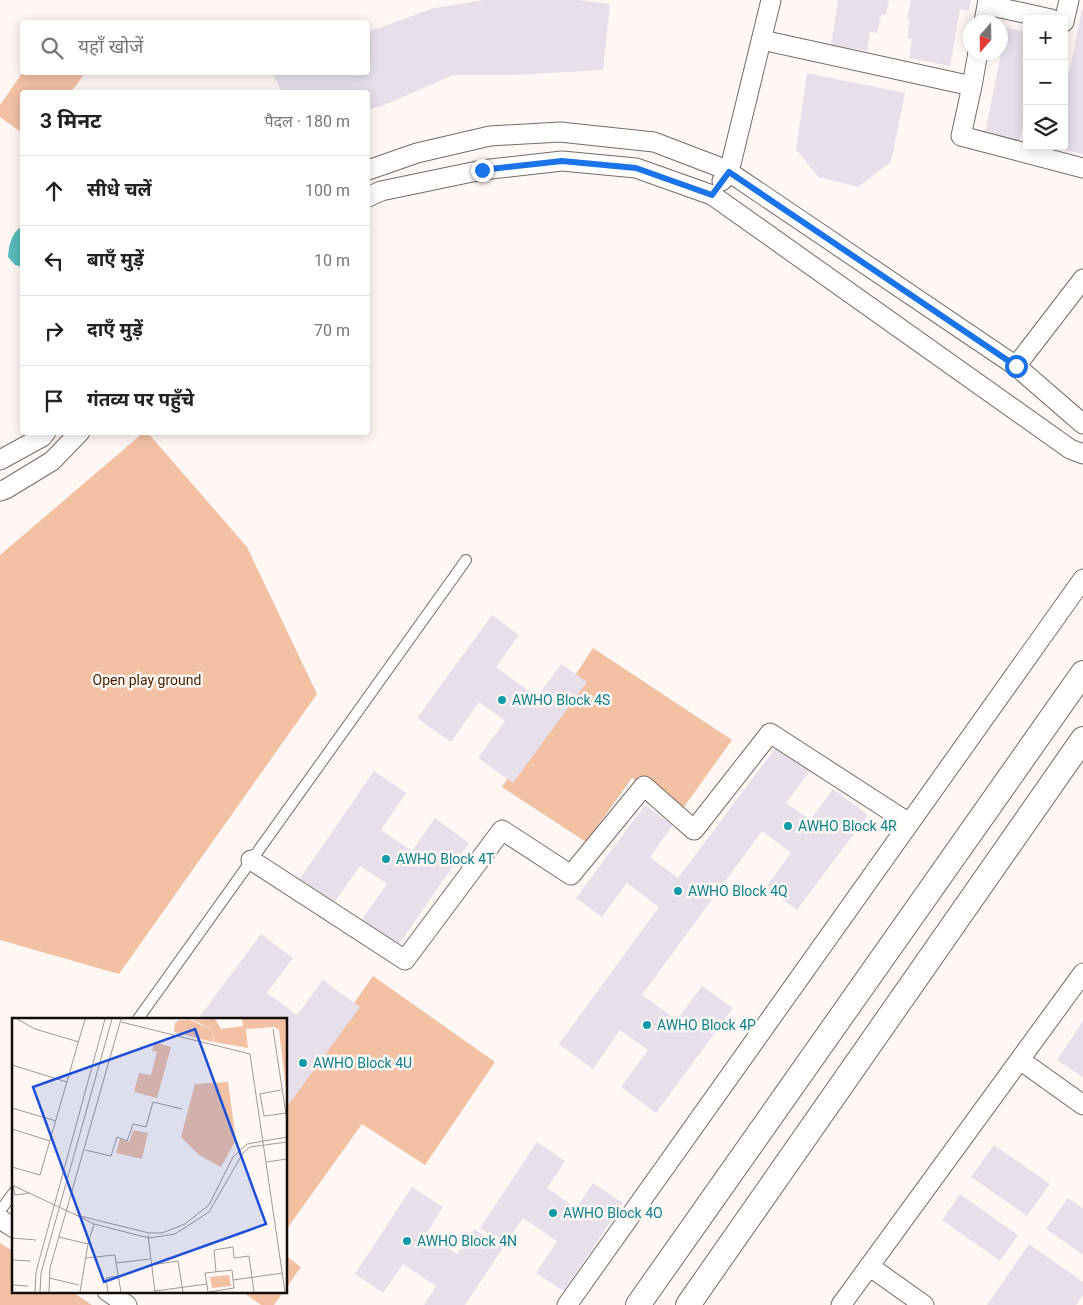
<!DOCTYPE html>
<html lang="hi">
<meta charset="utf-8">
<style>
body{margin:0;font-family:Roboto,"Noto Sans Devanagari",sans-serif;background:#f2f2f2;color:#222}
.controls{position:absolute;right:15px;top:15px;display:grid;overflow:hidden;border-radius:5px;box-shadow:0 2px 12px #0003}
.controls button{width:45px;height:45px;display:grid;place-items:center;padding:0;border:0;border-bottom:1px solid #e0e0e0;background:#fff;color:#222;font:25px sans-serif}
.compass{position:absolute;left:963px;top:15px;width:45px;height:45px;border-radius:50%;background:#fff;box-shadow:0 2px 12px #0003;rotate:200deg}
.stop{position:absolute;width:15px;height:15px;margin:-11px;border:4px solid #1a73e8;border-radius:50%;background:#fff}
.stop.end{background:#1a73e8;border-color:#fff;box-shadow:0 1px 5px #0008}
.list{margin:0;padding:0;list-style:none}
h2{display:flex;justify-content:space-between;align-items:center;height:65px;margin:0;padding:0 20px;font-size:21px}
h2 small{font-size:16px;font-weight:400;color:#767676}
.list li{display:grid;grid-template-columns:32px 1fr auto;gap:15px;align-items:center;box-sizing:border-box;height:70px;padding:0 20px;border-top:1px solid #e0e0e0}
.list b{display:block;font-size:19px;white-space:nowrap}
.list em{font-size:16px;font-style:normal;color:#767676}
.icon{flex:none;width:28px;height:28px;fill:none;stroke:currentColor;stroke-width:2;stroke-linecap:round;stroke-linejoin:round}
.map{position:relative;flex:none;width:1083px;height:1305px;overflow:hidden}
.search{position:absolute;background:#fff;box-shadow:0 2px 12px #0003;left:20px;top:20px;width:350px;height:55px;display:flex;align-items:center;gap:12px;box-sizing:border-box;padding:0 18px;border-radius:5px;color:#767676;font-size:19px}
.panel{position:absolute;background:#fff;box-shadow:0 2px 12px #0003;left:20px;top:90px;width:350px;height:345px;border-radius:5px}
.map>svg:first-child{display:block}
.park{fill:#f2c1a4}
.water{fill:#58bbbc}
.building{fill:#e7e0eb}
.lines{fill:none;stroke-linecap:round;stroke-linejoin:round}
.service-casing{stroke:#766b65;stroke-width:12}
.minor-casing{stroke:#766b65;stroke-width:21}
.tertiary-casing{stroke:#766b65;stroke-width:26}
.service{stroke:#fff;stroke-width:10}
.minor{stroke:#fff;stroke-width:19}
.tertiary{stroke:#fff;stroke-width:24}
.route{stroke:#1a73e8;stroke-width:6}
.culture-dot{fill:#0f9aa8;stroke:#fff7f3;stroke-width:2}
.labels{text-anchor:middle;stroke-width:5;stroke-linejoin:round;paint-order:stroke}
.park-label{font-size:14px;fill:#471f00;stroke:#fff7f3}
.culture-label{font-size:14px;fill:#0d838f;stroke:#fff7f3;text-anchor:start}
.inset-road{fill:none;stroke:#9f9996;stroke-width:1}
.view{fill:#1d4ed8;fill-opacity:0.15;stroke:#1d4ed8;stroke-width:2.5}
.inset-edge{fill:none;stroke:#100c0a;stroke-width:2.5}
</style>
<div class="map">
<svg width="1083" height="1305" viewBox="0 0 1083 1305">
<rect width="100%" height="100%" fill="#fff7f3"/>
<path class="park" d="M23 72H85V73L71 92H22V133L0 117V105Z
M143 433H148L247 547 317 694 119 974 0 940V555Z
M593 648 732 740 681 811 632 778 586 842 502 787Z
M373 976 495 1062 425 1165 362 1124 286 1230V1100Z
M0 1243 14 1252V1291H71L92 1305H0Z
M286 1256 301 1267 286 1288Z
M241 1291H284L274 1305H261Z"/>
<path class="water" d="M22 226V267L15 265 8 257C9 245 11 233 22 226Z"/>
<path class="building" d="M484 0H578L610 4 603 70 516 75H453L382 106 368 109V92H282L272 72H368V32L434 8Z
M838 0H889L886 15H881L877 33 870 32 867 51 831 45Z
M911 0H971L969 11 960 9 950 66 909 58 912 39 907 38 910 20 907 19Z
M1082 10H1083V154L1058 149 1059 146H1064V118L1066 108 1064 107V72L1069 73Z
M1006 28 1027 32V108L1019 144 984 137Z
M807 73 905 93 891 162 858 187 818 177 796 149Z
M492 615 519 635 496 667 537 697 561 664 587 682 513 783 478 758 505 721 479 702 451 742 417 718Z
M777 746 810 771 786 803 810 820 833 789 868 815 797 910 766 887 791 853 762 831 642 995 677 1020 702 986 733 1008 656 1113 621 1087 648 1050 620 1030 593 1069 559 1044 659 907 627 883 602 917 576 898 645 805 673 825 650 857 678 878Z
M374 771 406 793 381 830 412 851 435 818 469 843 397 947 360 922 387 884 360 866 333 904 299 880Z
M261 934 293 958 267 993 297 1015 323 980 360 1007 286 1108V1019H198Z
M1083 1021V1077L1057 1060Z
M537 1142 565 1161 547 1188 576 1208 593 1183 623 1203 564 1291 536 1273 557 1241 523 1218 505 1244 480 1228Z
M994 1145 1050 1184 1027 1216 971 1177Z
M412 1187 443 1207 426 1234 457 1254 474 1229 503 1248 465 1305H424L436 1286 403 1264 383 1293 355 1274Z
M960 1194 1018 1235 1000 1261 942 1220Z
M1068 1198 1083 1208V1255L1046 1229Z
M1029 1244 1083 1282V1295L1076 1305H987Z"/>
<g class="lines">
<g class="service-casing">
<path id="service" d="M138 1019 466 560
M0 1211 14 1192"/>
</g>
<g class="minor-casing">
<path id="minor" d="M987 5 1051 19
M984 22 988 0
M1064 22 1069 0
M762 40 972 86 978 52
M972 86 961 136 1083 168
M368 170 417 153 490 136 560 132 654 142 722 168 729 172 1016 366 1083 424
M722 181 729 172 771 0
M368 197 381 191 482 170 562 161 636 168 712 195 1070 449 1083 454
M1016 366 1083 279
M0 460 42 437 46 432
M0 491 6 489 52 461 80 432
M251 860 405 960 502 830 571 875 644 786 694 830 770 733 909 823
M1020 1060 1083 1105
M0 1219 14 1228
M869 1266 924 1305
M107 1291 127 1305
M567 1305 1083 579
M841 1305 1083 973"/>
</g>
<g class="tertiary-casing">
<path id="tertiary" d="M638 1305 1083 673
M688 1305 1083 739"/>
</g>
<use href="#service" class="service"/>
<use href="#minor" class="minor"/>
<use href="#tertiary" class="tertiary"/>
</g>
<g class="lines">
<path class="route" d="M482 170 562 161 636 168 712 195 729 172 1016 366"/>
</g>
<g class="culture-dot">
<circle cx="502" cy="700" r="5"/>
<circle cx="788" cy="826" r="5"/>
<circle cx="386" cy="859" r="5"/>
<circle cx="678" cy="891" r="5"/>
<circle cx="647" cy="1025" r="5"/>
<circle cx="303" cy="1063" r="5"/>
<circle cx="553" cy="1213" r="5"/>
<circle cx="407" cy="1241" r="5"/>
</g>
<g class="labels">
<g class="park-label">
<text x="147" y="685">Open play ground</text>
</g>
<g class="culture-label">
<text x="512" y="705">AWHO Block 4S</text>
<text x="798" y="831">AWHO Block 4R</text>
<text x="396" y="864">AWHO Block 4T</text>
<text x="688" y="896">AWHO Block 4Q</text>
<text x="657" y="1030">AWHO Block 4P</text>
<text x="313" y="1068">AWHO Block 4U</text>
<text x="563" y="1218">AWHO Block 4O</text>
<text x="417" y="1246">AWHO Block 4N</text>
</g>
</g>
<g transform="translate(12 1018)">
<rect width="275" height="275" fill="#fff7f3"/>
<path d="M203 1 209 11 231 8 230 1H275V80L267 12 263 9 234 11 236 30 202 24V18L201 24 162 14 163 5 167 2H178L203 13 181 2ZM142 24 159 29 145 80 122 74 127 55 139 57 145 34 140 33ZM216 64 224 122 209 149 187 137 169 119 183 66ZM121 112 136 115 130 141 104 135 108 121 117 124ZM217 257 219 268 200 270 198 259Z" fill="#f2c1a4"/>
<path class="inset-road" d="M5 1 23 11 67 24M109 4 238 36 273 274M261 11 275 103M0 47 55 64M269 72 248 76 252 98 275 95M0 90 44 103M0 111 38 123M73 132 99 138 105 119 115 123 121 106 134 109 141 84 170 91M254 144 275 141M0 149 28 157 73 1M0 167 64 197 137 215H150L173 206 197 187 221 139 235 126 275 119M1 167 3 177 18 175M64 197 82 206 137 220 163 216 197 194 231 135 238 129 275 124M136 217 143 274M47 219 76 226 82 206M0 220 24 222M73 240 103 237 104 245M0 242 19 243M139 247 166 243 171 274M204 254 202 232 221 229 222 240 237 238 242 274M37 260 67 267M221 262 271 255M0 267 16 268M143 273 195 266M23 274 24 254 93 1M28 274 29 255 100 1M37 274 38 250 109 1M68 274 76 226M96 274 94 260 106 258M109 274 104 245 138 241M196 274 193 255 220 252 222 270 197 274"/>
<path class="view" d="M183 11 254 206 92 264 21 69Z"/>
<rect width="275" height="275" class="inset-edge"/>
</g>
</svg>
<div class="controls">
<button>+</button>
<button>−</button>
<button><svg class="icon" aria-label="layers" viewBox="0 0 24 24"><path d="M12 4l9 5-9 5-9-5zM3 14l9 5 9-5"/></svg></button>
</div>
<svg class="compass" viewBox="-18 -18 36 36"><path d="M0-13l5 13h-10z" fill="#e53935"/><path d="M0 13l5-13h-10z" fill="#767676"/></svg>
<div class="stop" style="left:1016px;top:366px"></div>
<div class="stop end" style="left:482px;top:170px"></div>
<div class="search"><svg class="icon" aria-label="search" viewBox="0 0 24 24"><circle cx="10" cy="10" r="6"/><path d="M15 15l6 6"/></svg>यहाँ खोजें</div>
<section class="panel">
<h2>3 मिनट<small>पैदल · 180 m</small></h2>
<ul class="list">
<li><svg class="icon" aria-label="ahead" viewBox="0 0 24 24"><path d="M12 20V5M6 11l6-6 6 6"/></svg><div><b>सीधे चलें</b></div><em>100 m</em></li>
<li><svg class="icon" aria-label="left" viewBox="0 0 24 24"><path d="M17 20v-9H6M10 6l-5 5 5 5"/></svg><div><b>बाएँ मुड़ें</b></div><em>10 m</em></li>
<li><svg class="icon" aria-label="right" viewBox="0 0 24 24"><path d="M7 20v-9h11M14 6l5 5-5 5"/></svg><div><b>दाएँ मुड़ें</b></div><em>70 m</em></li>
<li><svg class="icon" aria-label="arrive" viewBox="0 0 24 24"><path d="M6 21V4h12l-3 4 3 4H6"/></svg><div><b>गंतव्य पर पहुँचे</b></div></li>
</ul>
</section>
</div>
